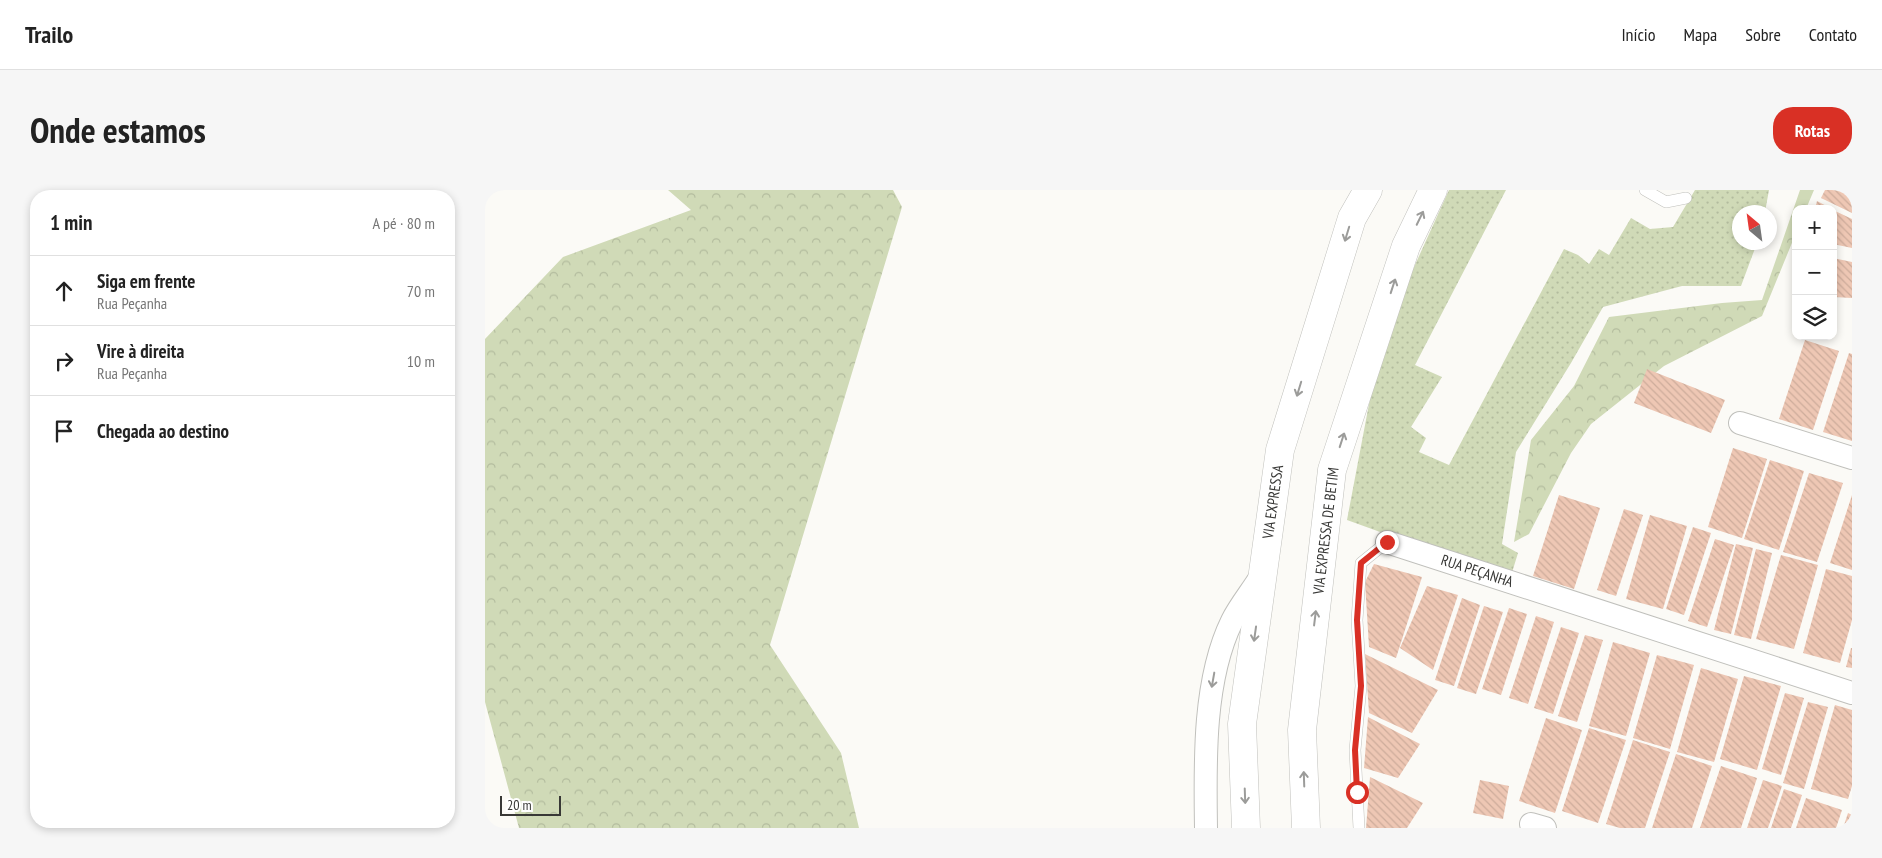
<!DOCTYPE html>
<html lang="pt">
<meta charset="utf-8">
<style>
body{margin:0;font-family:"PT Sans Narrow",sans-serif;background:#f6f6f6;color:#222}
.controls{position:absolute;right:15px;top:15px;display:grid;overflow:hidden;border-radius:10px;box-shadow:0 2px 8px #0003}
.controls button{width:45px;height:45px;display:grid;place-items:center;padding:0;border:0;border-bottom:1px solid #e0e0e0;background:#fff;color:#222;font:25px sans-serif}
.compass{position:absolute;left:1247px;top:15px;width:45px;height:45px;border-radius:50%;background:#fff;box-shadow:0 2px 8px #0003;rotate:331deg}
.scale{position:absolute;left:15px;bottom:12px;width:61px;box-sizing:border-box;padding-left:5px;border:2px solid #383836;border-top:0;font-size:14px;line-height:18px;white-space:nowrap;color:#383836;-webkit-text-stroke:4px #fff;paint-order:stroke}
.stop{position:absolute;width:15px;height:15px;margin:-11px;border:4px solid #d93025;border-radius:50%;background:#fff}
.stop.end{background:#d93025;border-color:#fff;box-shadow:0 1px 5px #0008}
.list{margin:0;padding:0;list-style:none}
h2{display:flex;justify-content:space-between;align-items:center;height:65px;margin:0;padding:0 20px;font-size:21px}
h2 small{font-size:16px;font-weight:400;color:#767676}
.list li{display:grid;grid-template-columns:32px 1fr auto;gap:15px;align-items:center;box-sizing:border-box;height:70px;padding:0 20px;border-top:1px solid #e0e0e0}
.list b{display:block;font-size:19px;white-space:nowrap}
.list p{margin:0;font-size:16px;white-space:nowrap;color:#767676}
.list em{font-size:16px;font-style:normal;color:#767676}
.icon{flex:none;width:28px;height:28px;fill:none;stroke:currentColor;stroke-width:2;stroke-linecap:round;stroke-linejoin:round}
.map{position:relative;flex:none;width:1367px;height:638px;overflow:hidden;border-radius:20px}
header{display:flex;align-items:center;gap:30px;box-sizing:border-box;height:70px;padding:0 25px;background:#fff;border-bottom:1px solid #e0e0e0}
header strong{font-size:24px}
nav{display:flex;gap:28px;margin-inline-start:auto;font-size:18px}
.intro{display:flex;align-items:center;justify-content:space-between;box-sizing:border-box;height:120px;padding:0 30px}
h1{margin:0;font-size:35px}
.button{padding:12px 22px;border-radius:20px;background:#d93025;color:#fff;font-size:18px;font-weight:700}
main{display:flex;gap:30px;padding:0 30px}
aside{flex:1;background:#fff;border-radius:20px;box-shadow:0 2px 8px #0003}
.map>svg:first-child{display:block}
.green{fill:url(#green-dots)}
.forest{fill:url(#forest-crowns)}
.building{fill:url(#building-back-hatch)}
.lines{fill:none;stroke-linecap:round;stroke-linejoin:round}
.service-casing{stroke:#c0c0bc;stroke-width:12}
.minor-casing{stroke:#c0c0bc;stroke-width:24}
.trunk-casing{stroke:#c0c0bc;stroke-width:29}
.service{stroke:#fff;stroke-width:11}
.minor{stroke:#fff;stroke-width:22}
.trunk{stroke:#fff;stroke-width:28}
.oneway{stroke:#9c9c9a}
.route{stroke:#d93025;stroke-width:6}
.labels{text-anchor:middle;stroke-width:5;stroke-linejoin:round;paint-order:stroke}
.street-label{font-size:15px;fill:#383836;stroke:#fff}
</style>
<header>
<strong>Trailo</strong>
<nav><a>Início</a><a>Mapa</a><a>Sobre</a><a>Contato</a></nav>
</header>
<div class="intro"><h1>Onde estamos</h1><a class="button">Rotas</a></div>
<main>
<aside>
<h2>1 min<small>A pé · 80 m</small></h2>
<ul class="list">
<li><svg class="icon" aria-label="ahead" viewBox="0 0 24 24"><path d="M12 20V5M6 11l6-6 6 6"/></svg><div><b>Siga em frente</b><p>Rua Peçanha</p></div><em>70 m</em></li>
<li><svg class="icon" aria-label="right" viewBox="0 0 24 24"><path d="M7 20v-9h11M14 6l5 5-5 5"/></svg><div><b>Vire à direita</b><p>Rua Peçanha</p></div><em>10 m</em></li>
<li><svg class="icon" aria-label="arrive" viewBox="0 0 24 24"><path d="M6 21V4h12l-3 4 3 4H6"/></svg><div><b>Chegada ao destino</b></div></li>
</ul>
</aside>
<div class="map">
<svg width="1367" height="638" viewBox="0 0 1367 638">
<defs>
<pattern id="green-dots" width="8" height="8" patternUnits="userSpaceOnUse" patternTransform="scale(1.25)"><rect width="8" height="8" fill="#d0dab7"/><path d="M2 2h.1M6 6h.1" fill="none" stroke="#b3bc9e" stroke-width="1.8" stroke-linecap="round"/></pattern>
<pattern id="forest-crowns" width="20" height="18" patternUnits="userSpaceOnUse" patternTransform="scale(1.25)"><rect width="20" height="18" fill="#d0dab7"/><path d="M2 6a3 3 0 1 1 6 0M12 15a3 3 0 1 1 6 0" fill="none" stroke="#b3bc9e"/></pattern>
<pattern id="building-back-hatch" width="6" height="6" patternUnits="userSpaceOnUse" patternTransform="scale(1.25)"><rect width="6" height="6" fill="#eec7b4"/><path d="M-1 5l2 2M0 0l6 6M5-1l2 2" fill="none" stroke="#cdac9b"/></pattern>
</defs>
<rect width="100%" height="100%" fill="#fbfaf6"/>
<path class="green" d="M964 0H1021L930 175 957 187 926 237 941 248 934 262 964 275 1079 59 1093 65 1104 74 1114 59 1124 65 1146 28 1165 39 1188 37 1210 0H1284L1280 22H1254V52L1272 53 1256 96H1197L1118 117 1086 173 1031 262 1017 354 1033 363 1025 389 862 330 884 214 905 130Z"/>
<path class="forest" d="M183 0H408L417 17 285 455 356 563 374 638H34L0 512V149L78 67 206 20Z
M1315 0H1329L1321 19H1311V43L1277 126 1179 176 1106 234 1086 263 1044 344 1029 352 1046 250 1089 196 1124 127 1237 113 1277 110Z"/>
<path class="building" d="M1340 0H1367V23L1336 8Z
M1332 11 1347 19H1330Z
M1348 20 1367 29V58L1348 54Z
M1348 68 1367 72V108L1348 107Z
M1320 150 1354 161 1328 240 1294 229Z
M1364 163 1367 164V251L1338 242Z
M1162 179 1240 210 1226 243 1149 213Z
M1248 258 1282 269 1257 348 1223 337Z
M1285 270 1319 281 1294 360 1259 349Z
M1324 283 1358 293 1332 372 1298 362Z
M1074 305 1115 318 1089 399 1048 386Z
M1367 305V380L1345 373Z
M1139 319 1158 325 1131 406 1112 400Z
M1165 325 1202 336 1178 419 1141 409Z
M1208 337 1226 343 1199 425 1181 419Z
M1230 349 1249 355 1222 437 1203 431Z
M1251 354 1268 358 1246 444 1229 440Z
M1271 359 1287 363 1266 449 1249 445Z
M1296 365 1333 375 1309 459 1271 449Z
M889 374 937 387 911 468 884 457 880 392Z
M1341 379 1367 386V430L1355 473 1318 463Z
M942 396 973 405 948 480 915 458Z
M977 408 995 415 969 496 950 490Z
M999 416 1018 422 991 504 972 498Z
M1024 418 1042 424 1016 505 997 499Z
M1051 426 1069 432 1043 514 1024 508Z
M1076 437 1094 443 1068 524 1049 518Z
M1100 445 1118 450 1092 532 1073 526Z
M1128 452 1165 463 1141 546 1104 536Z
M1366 458H1367V478L1361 477Z
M880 464 953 500 927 543 884 523Z
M1172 465 1209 475 1185 559 1148 548Z
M1216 478 1253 489 1229 572 1192 562Z
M1259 486 1296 496 1272 580 1235 569Z
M1300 503 1319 508 1296 585 1277 579Z
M1323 512 1343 517 1319 599 1298 593Z
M1350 515 1367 520V596L1363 609 1326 599Z
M883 527 935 554 913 588 879 578Z
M1061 528 1097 540 1070 623 1034 611Z
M1104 538 1141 550 1113 633 1077 621Z
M1148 550 1185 562 1160 638H1135L1121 634Z
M1191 564 1227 576 1207 638H1167Z
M1236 576 1272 588 1256 638H1215Z
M885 587 938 613 922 638H881Z
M995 590 1024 596 1018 629 988 623Z
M1278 590 1297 596 1283 638H1262Z
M1299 599 1317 605 1306 638H1286Z
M1321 608 1357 620 1351 638H1311Z
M1363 623 1367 625V638H1358Z"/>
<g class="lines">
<g class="service-casing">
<path id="service" d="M1160 0 1181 12 1201 8
M874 638 870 560 876 496 872 430 876 373 902 352"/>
</g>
<g class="minor-casing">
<path id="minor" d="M1255 233 1367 268
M902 352 1367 503
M1046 634 1060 638
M721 638C720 573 718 490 747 431 755 415 767 401 776 386"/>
</g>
<g class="trunk-casing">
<path id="trunk" d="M761 638 757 534 795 260 867 28 883 0
M821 638 817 540 847 280 921 56 948 0"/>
</g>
<use href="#service" class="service"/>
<use href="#minor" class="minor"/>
<use href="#trunk" class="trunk"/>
</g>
<defs><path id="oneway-shaft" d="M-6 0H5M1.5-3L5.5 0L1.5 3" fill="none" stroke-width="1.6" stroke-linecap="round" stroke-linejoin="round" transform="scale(1.25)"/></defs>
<g class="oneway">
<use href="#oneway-shaft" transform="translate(935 28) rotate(-64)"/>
<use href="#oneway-shaft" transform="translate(862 44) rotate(107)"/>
<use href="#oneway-shaft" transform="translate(908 96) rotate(-72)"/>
<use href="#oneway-shaft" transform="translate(814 199) rotate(107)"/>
<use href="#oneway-shaft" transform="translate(857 250) rotate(-72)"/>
<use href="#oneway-shaft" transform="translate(830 428) rotate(-83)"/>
<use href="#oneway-shaft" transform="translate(770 444) rotate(98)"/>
<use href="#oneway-shaft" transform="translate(728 490) rotate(100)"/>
<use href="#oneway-shaft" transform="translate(819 589) rotate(-92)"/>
<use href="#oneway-shaft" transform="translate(760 606) rotate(88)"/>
</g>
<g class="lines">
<path class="route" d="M872 602 870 560 876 496 872 430 876 373 902 352"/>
</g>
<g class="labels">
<g class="street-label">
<text transform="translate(788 312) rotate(-82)" y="5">VIA EXPRESSA</text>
<text transform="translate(841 341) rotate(-83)" y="5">VIA EXPRESSA DE BETIM</text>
<text transform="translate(992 381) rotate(18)" y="5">RUA PEÇANHA</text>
</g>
</g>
</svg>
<div class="controls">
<button>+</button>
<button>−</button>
<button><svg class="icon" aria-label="layers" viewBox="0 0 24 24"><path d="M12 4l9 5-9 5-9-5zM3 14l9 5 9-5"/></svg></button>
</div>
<svg class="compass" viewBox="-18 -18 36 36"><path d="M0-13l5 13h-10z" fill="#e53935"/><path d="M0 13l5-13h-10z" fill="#767676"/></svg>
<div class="scale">20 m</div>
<div class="stop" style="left:872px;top:602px"></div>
<div class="stop end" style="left:902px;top:352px"></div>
</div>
</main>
